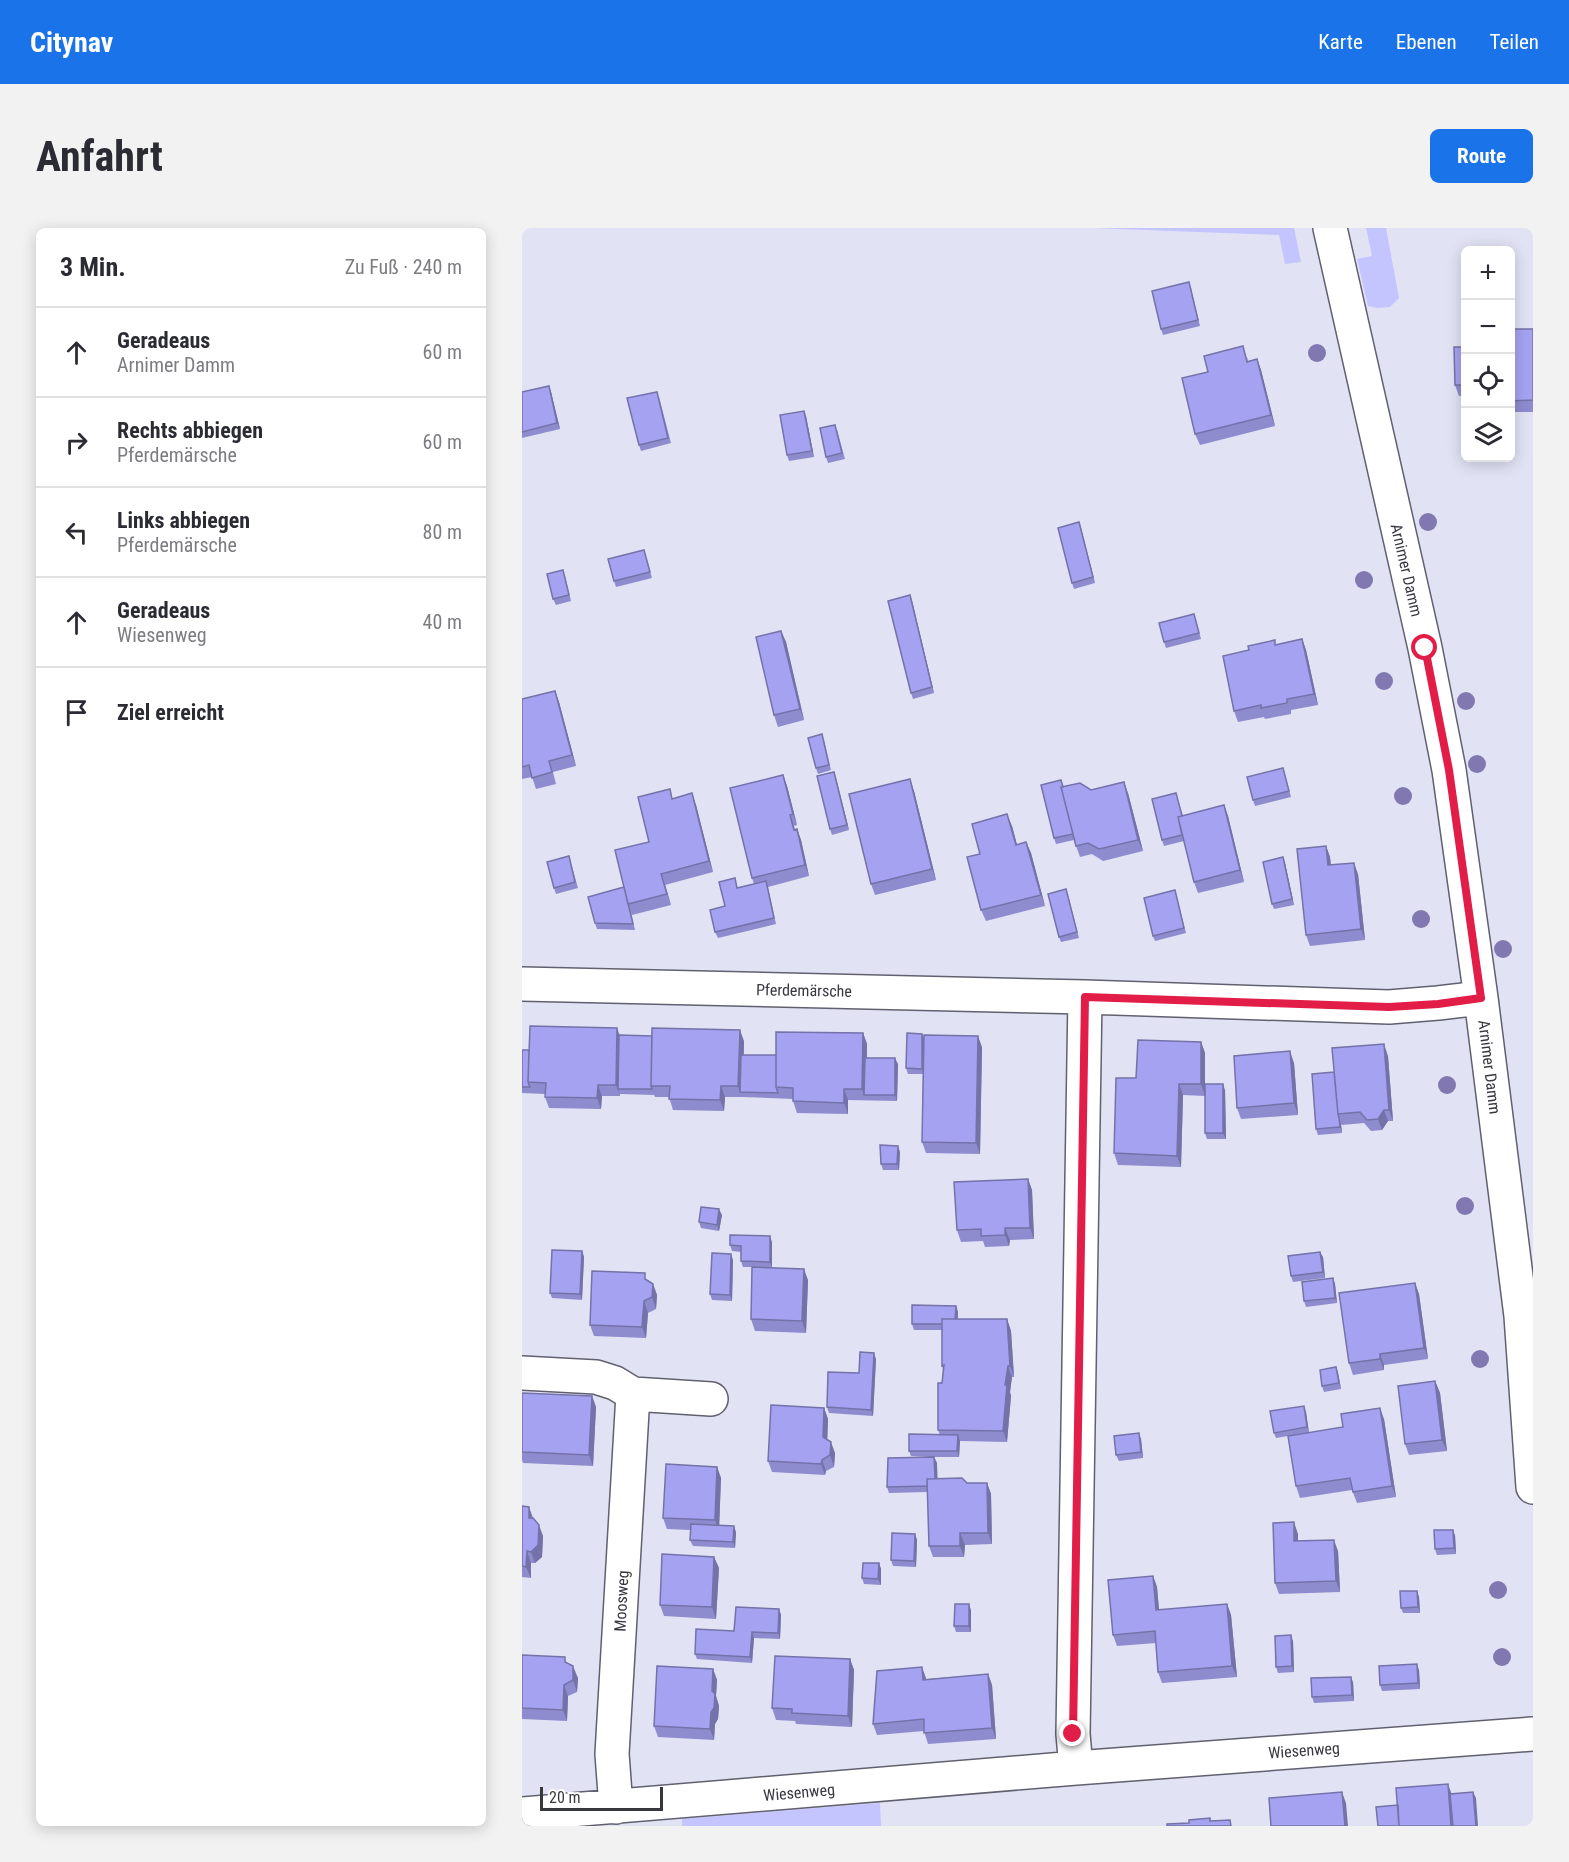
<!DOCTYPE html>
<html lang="de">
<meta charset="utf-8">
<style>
body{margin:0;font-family:"Roboto Condensed",sans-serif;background:#f2f2f3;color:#2b2b33}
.controls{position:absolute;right:18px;top:18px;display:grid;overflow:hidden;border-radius:9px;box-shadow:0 3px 15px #0003}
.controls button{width:54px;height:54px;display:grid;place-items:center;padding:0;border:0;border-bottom:2px solid #e1e1e2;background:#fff;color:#2b2b33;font:30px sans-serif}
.scale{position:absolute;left:18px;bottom:15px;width:123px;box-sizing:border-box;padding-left:6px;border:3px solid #37373e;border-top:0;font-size:16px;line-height:21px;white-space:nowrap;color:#37373e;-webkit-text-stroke:4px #fff;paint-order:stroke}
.stop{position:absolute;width:18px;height:18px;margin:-14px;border:4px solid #e11d48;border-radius:50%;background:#fff}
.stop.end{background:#e11d48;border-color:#fff;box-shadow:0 2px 6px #0008}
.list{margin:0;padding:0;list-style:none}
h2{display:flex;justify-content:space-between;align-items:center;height:78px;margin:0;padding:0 24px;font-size:26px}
h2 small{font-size:20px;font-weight:400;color:#7c7c81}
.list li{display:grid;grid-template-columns:39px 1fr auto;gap:18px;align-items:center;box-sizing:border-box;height:90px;padding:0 24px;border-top:2px solid #e1e1e2}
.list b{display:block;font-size:22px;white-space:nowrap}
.list p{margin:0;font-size:20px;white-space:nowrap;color:#7c7c81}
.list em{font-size:20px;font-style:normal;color:#7c7c81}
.icon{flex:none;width:33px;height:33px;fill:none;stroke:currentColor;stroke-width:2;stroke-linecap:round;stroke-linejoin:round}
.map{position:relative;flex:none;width:1011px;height:1598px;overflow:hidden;border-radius:9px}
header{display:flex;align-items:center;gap:36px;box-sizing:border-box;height:84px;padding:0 30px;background:#1a73e8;color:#fff}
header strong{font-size:28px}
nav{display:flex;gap:33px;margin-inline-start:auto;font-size:21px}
.intro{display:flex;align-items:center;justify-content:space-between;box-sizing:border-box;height:144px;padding:0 36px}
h1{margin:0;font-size:42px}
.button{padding:15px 27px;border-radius:9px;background:#1a73e8;color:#fff;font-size:21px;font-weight:700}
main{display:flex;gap:36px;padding:0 36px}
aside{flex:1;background:#fff;border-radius:9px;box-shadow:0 3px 15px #0003}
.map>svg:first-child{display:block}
.green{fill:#c4c4ff}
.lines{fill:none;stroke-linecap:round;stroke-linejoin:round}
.street-casing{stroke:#606070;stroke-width:36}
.street{stroke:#fff;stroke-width:33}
.tree{fill:#8278b1}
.wall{fill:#8e8ccf}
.shaded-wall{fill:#7472a9}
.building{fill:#a5a3f1;stroke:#7472a9;stroke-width:1.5}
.route{stroke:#e11d48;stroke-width:8}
.labels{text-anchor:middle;stroke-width:5;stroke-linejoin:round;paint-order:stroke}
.street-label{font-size:16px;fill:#37373e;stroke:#fff}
</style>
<header>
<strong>Citynav</strong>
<nav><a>Karte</a><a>Ebenen</a><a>Teilen</a></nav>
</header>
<div class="intro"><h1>Anfahrt</h1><a class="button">Route</a></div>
<main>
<aside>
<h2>3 Min.<small>Zu Fuß · 240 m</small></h2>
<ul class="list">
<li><svg class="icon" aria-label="ahead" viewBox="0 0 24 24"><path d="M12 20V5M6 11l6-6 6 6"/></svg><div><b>Geradeaus</b><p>Arnimer Damm</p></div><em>60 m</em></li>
<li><svg class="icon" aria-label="right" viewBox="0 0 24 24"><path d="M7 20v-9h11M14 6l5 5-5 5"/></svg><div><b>Rechts abbiegen</b><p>Pferdemärsche</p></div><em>60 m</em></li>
<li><svg class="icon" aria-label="left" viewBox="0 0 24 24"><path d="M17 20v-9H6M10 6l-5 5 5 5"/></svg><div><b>Links abbiegen</b><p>Pferdemärsche</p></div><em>80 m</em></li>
<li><svg class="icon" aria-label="ahead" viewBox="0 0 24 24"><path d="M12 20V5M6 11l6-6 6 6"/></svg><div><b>Geradeaus</b><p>Wiesenweg</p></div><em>40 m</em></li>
<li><svg class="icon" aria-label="arrive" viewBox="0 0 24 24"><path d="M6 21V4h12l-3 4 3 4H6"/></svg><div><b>Ziel erreicht</b></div></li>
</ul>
</aside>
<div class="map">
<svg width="1011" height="1598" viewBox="0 0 1011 1598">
<rect width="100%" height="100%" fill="#e1e2f4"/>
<path class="green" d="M570 0H772L779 34 763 36 757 7Z
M844 0H864L877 70 868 79 856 80 846 78 835 31 850 28Z
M358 1575 359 1598H160V1591Z"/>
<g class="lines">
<g class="street-casing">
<path id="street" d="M808 0 903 420 927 542 959 770 999 1088 1011 1259
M0 756 563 769 867 779 916 775 959 770
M0 1145 74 1149 93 1155 111 1166 189 1171
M554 1540 551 1506 563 769
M94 1579 90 1526 111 1166
M0 1586 554 1540 1011 1506"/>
</g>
<use href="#street" class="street"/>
</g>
<g class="tree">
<circle cx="795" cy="125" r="9"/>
<circle cx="906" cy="294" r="9"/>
<circle cx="842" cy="352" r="9"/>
<circle cx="862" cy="453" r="9"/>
<circle cx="944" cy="473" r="9"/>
<circle cx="955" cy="536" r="9"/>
<circle cx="881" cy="568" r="9"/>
<circle cx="899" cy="691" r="9"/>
<circle cx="981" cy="721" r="9"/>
<circle cx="925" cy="857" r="9"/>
<circle cx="943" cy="978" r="9"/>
<circle cx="958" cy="1131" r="9"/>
<circle cx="976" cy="1362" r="9"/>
<circle cx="980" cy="1429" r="9"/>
</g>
<path class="wall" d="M669 60 678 98 641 107 639 101Z
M988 101H1011V184H988Z
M944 102V181L941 174V168H937L933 157Z
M725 129 726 133 735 131 739 142 753 198 678 217 673 206 686 144Z
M0 164H29L38 201 0 210Z
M137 169 149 215 119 223 117 217Z
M284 188 292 229 267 233 265 227Z
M315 202 323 231 306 235 304 229Z
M557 294 573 355 552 361 550 355Z
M122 322 130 350 94 359 92 353Z
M43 348 49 373 34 377 31 371Z
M390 373 412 465 391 471 389 465Z
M674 392 679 411 644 420 642 414Z
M259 403 264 414 282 492 256 499 252 487Z
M780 411 784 422 796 477 769 482V486L743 491 742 489 716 494 712 483 754 417Z
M33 463 37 474 54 538 31 544 34 556 14 561 10 549 0 551V471Z
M302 512 309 542 296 546 294 540Z
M761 540 769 569 733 578 731 572Z
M312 544 327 602 310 607 308 601Z
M261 547 265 558 275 597 272 598 273 602 275 601 279 612 287 648 246 659 254 696 196 710 193 704 203 678 232 656 230 650Z
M542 559 606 565 621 623 581 633 570 626 558 629 552 612 534 616 532 610Z
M392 563 414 652 353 667 349 656Z
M654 565 661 588 702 577 706 588 722 654 676 665 672 654 662 613 642 618 640 612Z
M151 570 174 577 191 644 143 657 149 677 110 687 109 684 113 702 75 701 73 695 102 659Z
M490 598 495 617 504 614 509 625 523 678 464 693 459 682 458 626Z
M804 618 808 629 809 637 836 646 843 712 788 718 784 707Z
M47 628 56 660 34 666 32 660Z
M761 629 763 635 772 677 752 681 750 676Z
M653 662 664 705 633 713 631 708Z
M546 667 557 710 539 714 537 709Z
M341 805 345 816V830L376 836 375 873 326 872V886L275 885 271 873V871L220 869H203L202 883 151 882 147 869H133L132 867 98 866V868H80L79 881 27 880 23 869V866L0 865V822H7L98 807 222 813V827H254Z
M402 811 460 819 458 926 404 925 400 914 401 846H386L384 840Z
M679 814 683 825V856L703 862 704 911H685L683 905V868L661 867 659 939 596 937 592 925 614 850Z
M866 828 871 893H866L860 902 849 903 842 895 820 897 819 896 820 905 796 907 794 901 812 844Z
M772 835 776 887 719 891 715 880Z
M378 924 377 942H361L359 936Z
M506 951 510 962 512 1011 488 1012 487 1018 463 1019 461 1013 439 1014 435 1002Z
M200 987 197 1003 179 1000 177 994Z
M250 1014V1040L286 1052 284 1105 233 1103 229 1091 230 1039H221L219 1033V1024L210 1023 208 1017Z
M60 1023 62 1029 60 1072 30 1070 28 1065Z
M801 1029 803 1050 771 1054 769 1048Z
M211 1032 210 1073 190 1072 188 1066Z
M811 1050 813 1056 815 1075 784 1079 782 1073Z
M126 1052 131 1056 135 1067 134 1081 126 1085 124 1110 72 1108 68 1097Z
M893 1055 897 1066 906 1131 862 1137V1142L831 1147 827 1135Z
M434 1078 436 1084V1091H485L489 1103 492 1149H490L488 1164 489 1168 485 1214 438 1213 437 1229H412L415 1235V1251L445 1255H465L469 1266 470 1316 443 1317 442 1329H411L407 1318 405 1264 367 1265 365 1259 409 1229 389 1228 387 1223 418 1207 416 1202 421 1142 420 1138V1102H392L390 1096Z
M354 1131 351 1188 307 1185 305 1179 337 1145Z
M814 1139 816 1145 819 1161 802 1164 800 1158Z
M913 1153 918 1165 925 1223 887 1227 883 1216Z
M0 1165 70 1168 74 1179 71 1238 1 1235 0 1232Z
M302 1180 306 1191 305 1212 313 1225 312 1239 304 1243 303 1247 250 1244 246 1233Z
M784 1184 787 1205 862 1191 874 1269 835 1275 830 1262 778 1270 774 1258 766 1208 754 1210 752 1205Z
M619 1211 621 1230 597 1233 594 1227Z
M195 1239 199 1250 197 1298 214 1304 213 1320 171 1318 168 1312 169 1302 145 1301 141 1290Z
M0 1278 11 1290 21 1308 20 1329 13 1335H9V1350L0 1349Z
M393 1306 395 1312 394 1339 371 1338 369 1332Z
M776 1306V1313L816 1323 818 1364 757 1366 753 1355Z
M933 1307 934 1326 915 1327 913 1321Z
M192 1329 197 1340 194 1391 142 1388 138 1377Z
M357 1335 359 1341V1357L342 1356 340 1350Z
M631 1348 635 1359 637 1382 705 1376 709 1387 715 1449 640 1455 636 1444 634 1415 595 1418 591 1407Z
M895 1363 897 1369 898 1385H881L879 1380Z
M257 1381 259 1387 258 1411 232 1410 230 1435 175 1431 173 1426 212 1403Z
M449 1382V1404H434L432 1398Z
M771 1413 772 1444 756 1445 754 1439Z
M0 1427 45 1435 56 1450 55 1464 46 1468 45 1493 0 1491Z
M328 1431 332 1442 330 1499 274 1496 273 1493 254 1492 250 1480Z
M191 1441 195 1452 194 1468 197 1478 196 1491 193 1496 192 1512 136 1509 132 1498Z
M897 1442 898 1461 860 1463 858 1457Z
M466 1446 470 1457 474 1511 406 1516 402 1503 355 1507 351 1496 404 1451Z
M831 1454 832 1473 792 1475 790 1469Z"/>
<path class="shaded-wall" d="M735 131 739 142 753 198 749 187Z
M27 158 29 164 38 201 35 195Z
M282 183 284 188 292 229 290 223Z
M557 294 559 300 573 355 571 349Z
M388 367 390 373 412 465 410 459Z
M259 403 264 414 282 492 278 481Z
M780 411 784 422 796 477 792 466Z
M33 463 37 474 54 538 50 527Z
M312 544 314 550 327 602 325 597Z
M261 547 265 558 275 597 271 586Z
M388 551 392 563 414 652 410 641Z
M602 554 606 565 621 623 616 612Z
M170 565 174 577 191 644 187 633Z
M702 577 706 588 722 654 718 642Z
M485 586 490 598 498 628 494 617Z
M275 601 279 612 287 648 283 637Z
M504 614 509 625 523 678 519 667Z
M804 618 808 629 810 649 806 637Z
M761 629 763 635 772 677 770 671Z
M832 635 836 646 843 712 839 701Z
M139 646 143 657 149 677 145 666Z
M95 800 99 811 96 861 98 868 94 857Z
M218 802 222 813 220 864H218L216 858Z
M341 805 345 816 344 867H342L340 861Z
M400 806 403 812 402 846 400 841Z
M456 808 460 819 458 926 454 915Z
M679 814 683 825V868L679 856Z
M862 816 866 828 871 893 867 882Z
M768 823 772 835 776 887 772 875Z
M373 830 376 836 375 873 373 867Z
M657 856 661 867 659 939 655 928Z
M701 856 703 862 704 911 701 905Z
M76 857 80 868 79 881 75 870Z
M199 858 203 869 202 883 198 872Z
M322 861 326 872V886L322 875Z
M862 882 866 893 860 902 856 891Z
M817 890 819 896 820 905 818 899Z
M376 918 378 924 377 942 375 936Z
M506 951 510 962 512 1011 508 1000Z
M197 981 200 987 197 1003 195 997Z
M483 1000 488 1012 487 1018 483 1007Z
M248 1008 250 1014V1040L248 1034Z
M60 1023 62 1029 60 1072 58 1066Z
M798 1024 801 1029 803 1050 801 1044Z
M209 1026 211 1032 210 1073 208 1067Z
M282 1041 286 1052 284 1105 280 1093Z
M811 1050 813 1056 815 1075 813 1070Z
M893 1055 897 1066 906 1131 902 1120Z
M131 1056 135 1067 134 1081 130 1069Z
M122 1073 126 1085 124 1110 120 1099Z
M434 1078 436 1084 435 1102 433 1096Z
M485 1091 489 1103 492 1149 488 1138Z
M352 1125 354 1131 351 1188 349 1182Z
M858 1126 862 1137V1142L858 1131Z
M486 1138 490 1149 488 1164 489 1168 485 1214 481 1203 483 1157Z
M814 1139 816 1145 819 1161 817 1155Z
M913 1153 918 1165 925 1223 920 1212Z
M70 1168 74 1179 71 1238 67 1227Z
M782 1178 784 1184 787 1205 785 1199Z
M302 1180 306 1191 305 1220 301 1209Z
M858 1180 862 1191 874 1269 870 1258Z
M617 1205 619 1211 621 1230 619 1224Z
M436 1207 438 1213 437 1229 435 1223Z
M309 1214 313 1225 312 1239 308 1227Z
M412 1229 415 1235 416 1262 413 1256Z
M300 1232 304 1243 303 1247 299 1236Z
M195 1239 199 1250 197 1304 193 1292Z
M465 1255 469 1266 470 1316 466 1305Z
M7 1279 11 1290V1302L7 1290Z
M772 1294 776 1306V1325L772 1313Z
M17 1297 21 1308 20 1329 13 1335 9 1324Z
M212 1298 214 1304 213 1320 211 1314Z
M931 1302 933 1307 934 1326 932 1320Z
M438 1305 443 1317 442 1329 438 1318Z
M393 1306 395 1312 394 1339 392 1333Z
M812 1312 816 1323 818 1364 814 1353Z
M5 1323 9 1335V1350L4 1339Z
M192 1329 197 1340 194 1391 190 1379Z
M357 1335 359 1341V1357L356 1351Z
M631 1348 635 1359 638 1393 634 1382Z
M895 1363 897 1369 898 1385 896 1379Z
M447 1376 449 1382V1404L447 1398Z
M705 1376 709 1387 715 1449 710 1438Z
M257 1381 259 1387 258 1411 256 1405Z
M230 1404 232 1410 230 1435 228 1429Z
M769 1407 771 1413 772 1444 770 1438Z
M328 1431 332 1442 330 1499 326 1488Z
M895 1436 897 1442 898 1461 896 1455Z
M51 1438 56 1450 55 1464 51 1452Z
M400 1439 404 1450 405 1463 401 1452Z
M191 1441 195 1452 194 1468 197 1478 196 1491 193 1496 192 1512 188 1501Z
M466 1446 470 1457 474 1511 470 1500Z
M829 1449 831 1454 832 1473 830 1467Z
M42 1457 46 1468 45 1493 41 1482Z
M926 1556 930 1567 932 1598H929Z
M820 1564 824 1575 826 1598H823Z
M951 1564 954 1570 956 1598H954Z"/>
<path class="building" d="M667 54 676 92 639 101 630 63Z
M988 101H1011V172L988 173Z
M940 102H944V174H941L940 157H933L932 119H940Z
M721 118 725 134 735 131 749 187 673 206 660 150 686 144 682 128Z
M27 158 35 195 0 204V164Z
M135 164 146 210 117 217 105 170Z
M282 183 290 223 265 227 258 187Z
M313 197 320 225 304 229 298 200Z
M557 294 571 349 550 355 536 300Z
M122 322 128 344 92 353 86 331Z
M41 342 47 367 31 371 25 346Z
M388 367 410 459 389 465 366 373Z
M672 386 677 405 642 414 637 395Z
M259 403 278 481 252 487 234 409Z
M780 411 792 466 765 471V475L739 480V477L712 483 701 428 727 422 726 418 753 412V417Z
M33 463 50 527 27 533 30 544 10 550 7 537 0 539V471Z
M300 506 307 537 294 540 286 510Z
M761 540 767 563 731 572 725 549Z
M312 544 325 597 308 601 295 548Z
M261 547 271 586 268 587 272 602 275 601 283 637 230 650 208 560Z
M388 551 410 641 349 656 327 566Z
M539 552 541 559H539L551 606 532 610 519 557Z
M602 554 616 612 577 621 566 615 554 618 539 559 558 555 569 562Z
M148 561 150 571 170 565 187 633 139 646 145 666 106 676 93 622 127 614 116 569Z
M654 565 660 588 656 589 660 607 640 612 630 571Z
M702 577 718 642 672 654 656 589Z
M485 586 494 617 504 614 519 667 459 682 445 629 458 626 450 596Z
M804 618 806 637 832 635 839 701 784 707 775 621Z
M47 628 53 654 32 660 25 634Z
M761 629 770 671 750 676 741 634Z
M213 650 215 660 244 653 252 690 193 704 188 682 203 678 197 654Z
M102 659 111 696 73 695 66 669Z
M544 661 555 704 537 709 526 666Z
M653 662 662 700 631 708 622 670Z
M8 798 95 800 94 857H76L75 870 23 869 24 855 6 854Z
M130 800 218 802 216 858H199L198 872 147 871 148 858H129Z
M254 804 341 805 340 861H322V875L271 873V860L254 859Z
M385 805 400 806V841L384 840Z
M97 807 130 808 129 858 130 861H96Z
M402 807 456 808 454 915 400 914Z
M616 812 679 814V856H657L655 928 592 925 594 850H614Z
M862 816 867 882H862L856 891 845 892 838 884 816 886 810 820Z
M0 822H7L6 854 8 859H0Z
M768 823 772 875 715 880 712 828Z
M219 827H254V859L256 865 218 864Z
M343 830H373V867H342Z
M812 844 816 886 817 890 818 899 794 901 790 846Z
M683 856H701V905H683Z
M358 917 376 918 375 936H359Z
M506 951 508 1000H483V1007L459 1008V1001L435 1002 432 954Z
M179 979 197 981 195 997 177 994Z
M208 1007 248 1008V1034L219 1033V1018L208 1017Z
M30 1022 60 1023 58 1066 28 1065Z
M798 1024 801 1044 769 1048 766 1028Z
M190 1025 209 1026 208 1067 188 1066Z
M230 1039 282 1041 280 1093 229 1091Z
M70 1043 123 1045V1051L131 1056 130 1069 122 1073 120 1099 68 1097Z
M811 1050 813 1070 782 1073 780 1054Z
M893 1055 902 1120 858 1126V1131L827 1135 817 1065Z
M390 1077 434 1078 433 1091H420V1096H390Z
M420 1091H485L488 1138H486L483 1157H485L481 1203 416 1202V1155H420L422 1137 420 1138Z
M338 1124 352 1125 349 1182 305 1179 306 1144 337 1145Z
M814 1139 817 1155 800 1158 798 1142Z
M913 1153 920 1212 883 1216 876 1158Z
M0 1165 70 1168 67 1227 0 1224Z
M249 1177 302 1180 301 1209 309 1214 308 1227 300 1232 299 1236 246 1233Z
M782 1178 785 1199 752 1205 748 1183Z
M858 1180 870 1258 831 1264 828 1250 774 1258 766 1208 821 1199 819 1186Z
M617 1205 619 1224 594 1227 592 1208Z
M387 1206 436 1207 435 1223H387Z
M412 1229 413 1251H405V1258L365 1259 366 1230Z
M144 1236 195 1239 193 1292 141 1290Z
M440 1250 445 1255H465L466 1305H438V1318H407L405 1251Z
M0 1278 7 1279V1290H11L17 1297 16 1317 9 1324 5 1323 4 1339 0 1338Z
M772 1294V1313L812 1312 814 1353 753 1355 751 1295Z
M169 1296 212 1298 211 1314 168 1312Z
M912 1302H931L932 1320 913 1321Z
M370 1305 393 1306 392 1333 369 1332Z
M140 1326 192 1329 190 1379 138 1377Z
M341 1335H357L356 1351 340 1350Z
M631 1348 634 1382 705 1376 710 1438 636 1444 633 1403 591 1407 586 1352Z
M878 1363H895L896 1379 879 1380Z
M433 1376H447V1398H432Z
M214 1379 257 1381 256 1405 230 1404 228 1429 173 1426 174 1401 212 1403Z
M769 1407 770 1438 754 1439 753 1408Z
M0 1427 43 1429V1434L51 1438V1452L42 1457 41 1482 0 1480Z
M253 1428 328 1431 326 1488 270 1485V1481L250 1480Z
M895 1436 896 1455 858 1457 857 1438Z
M135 1438 191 1441 190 1463 193 1466 192 1480 189 1484 188 1501 132 1498Z
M400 1439 401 1452 466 1446 470 1500 402 1505V1491L351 1496 355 1443Z
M829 1449 830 1467 790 1469 789 1450Z
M926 1556 929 1598H877L874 1560Z
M820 1564 823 1598H749L747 1570Z
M951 1564 954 1598H931L928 1566Z
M876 1577 877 1598H856L854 1579Z
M688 1590V1593L708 1592 709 1598H645V1596L667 1595V1592Z"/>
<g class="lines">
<path class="route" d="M551 1506 563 769 867 779 916 776 959 770 927 542 903 420"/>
</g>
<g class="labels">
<g class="street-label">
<text transform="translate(885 342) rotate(77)" y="6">Arnimer Damm</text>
<text transform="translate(282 762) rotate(1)" y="6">Pferdemärsche</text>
<text transform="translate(968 839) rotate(83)" y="6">Arnimer Damm</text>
<text transform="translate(99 1373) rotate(-87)" y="6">Moosweg</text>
<text transform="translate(782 1522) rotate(-4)" y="6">Wiesenweg</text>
<text transform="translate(277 1564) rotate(-5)" y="6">Wiesenweg</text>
</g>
</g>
</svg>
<div class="controls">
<button>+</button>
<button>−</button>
<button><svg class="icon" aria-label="locate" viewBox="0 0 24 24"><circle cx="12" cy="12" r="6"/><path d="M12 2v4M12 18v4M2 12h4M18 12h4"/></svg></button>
<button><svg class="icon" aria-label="layers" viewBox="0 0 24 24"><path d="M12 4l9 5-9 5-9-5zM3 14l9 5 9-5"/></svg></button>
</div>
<div class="scale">20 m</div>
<div class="stop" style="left:903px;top:420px"></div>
<div class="stop end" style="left:551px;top:1506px"></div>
</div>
</main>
